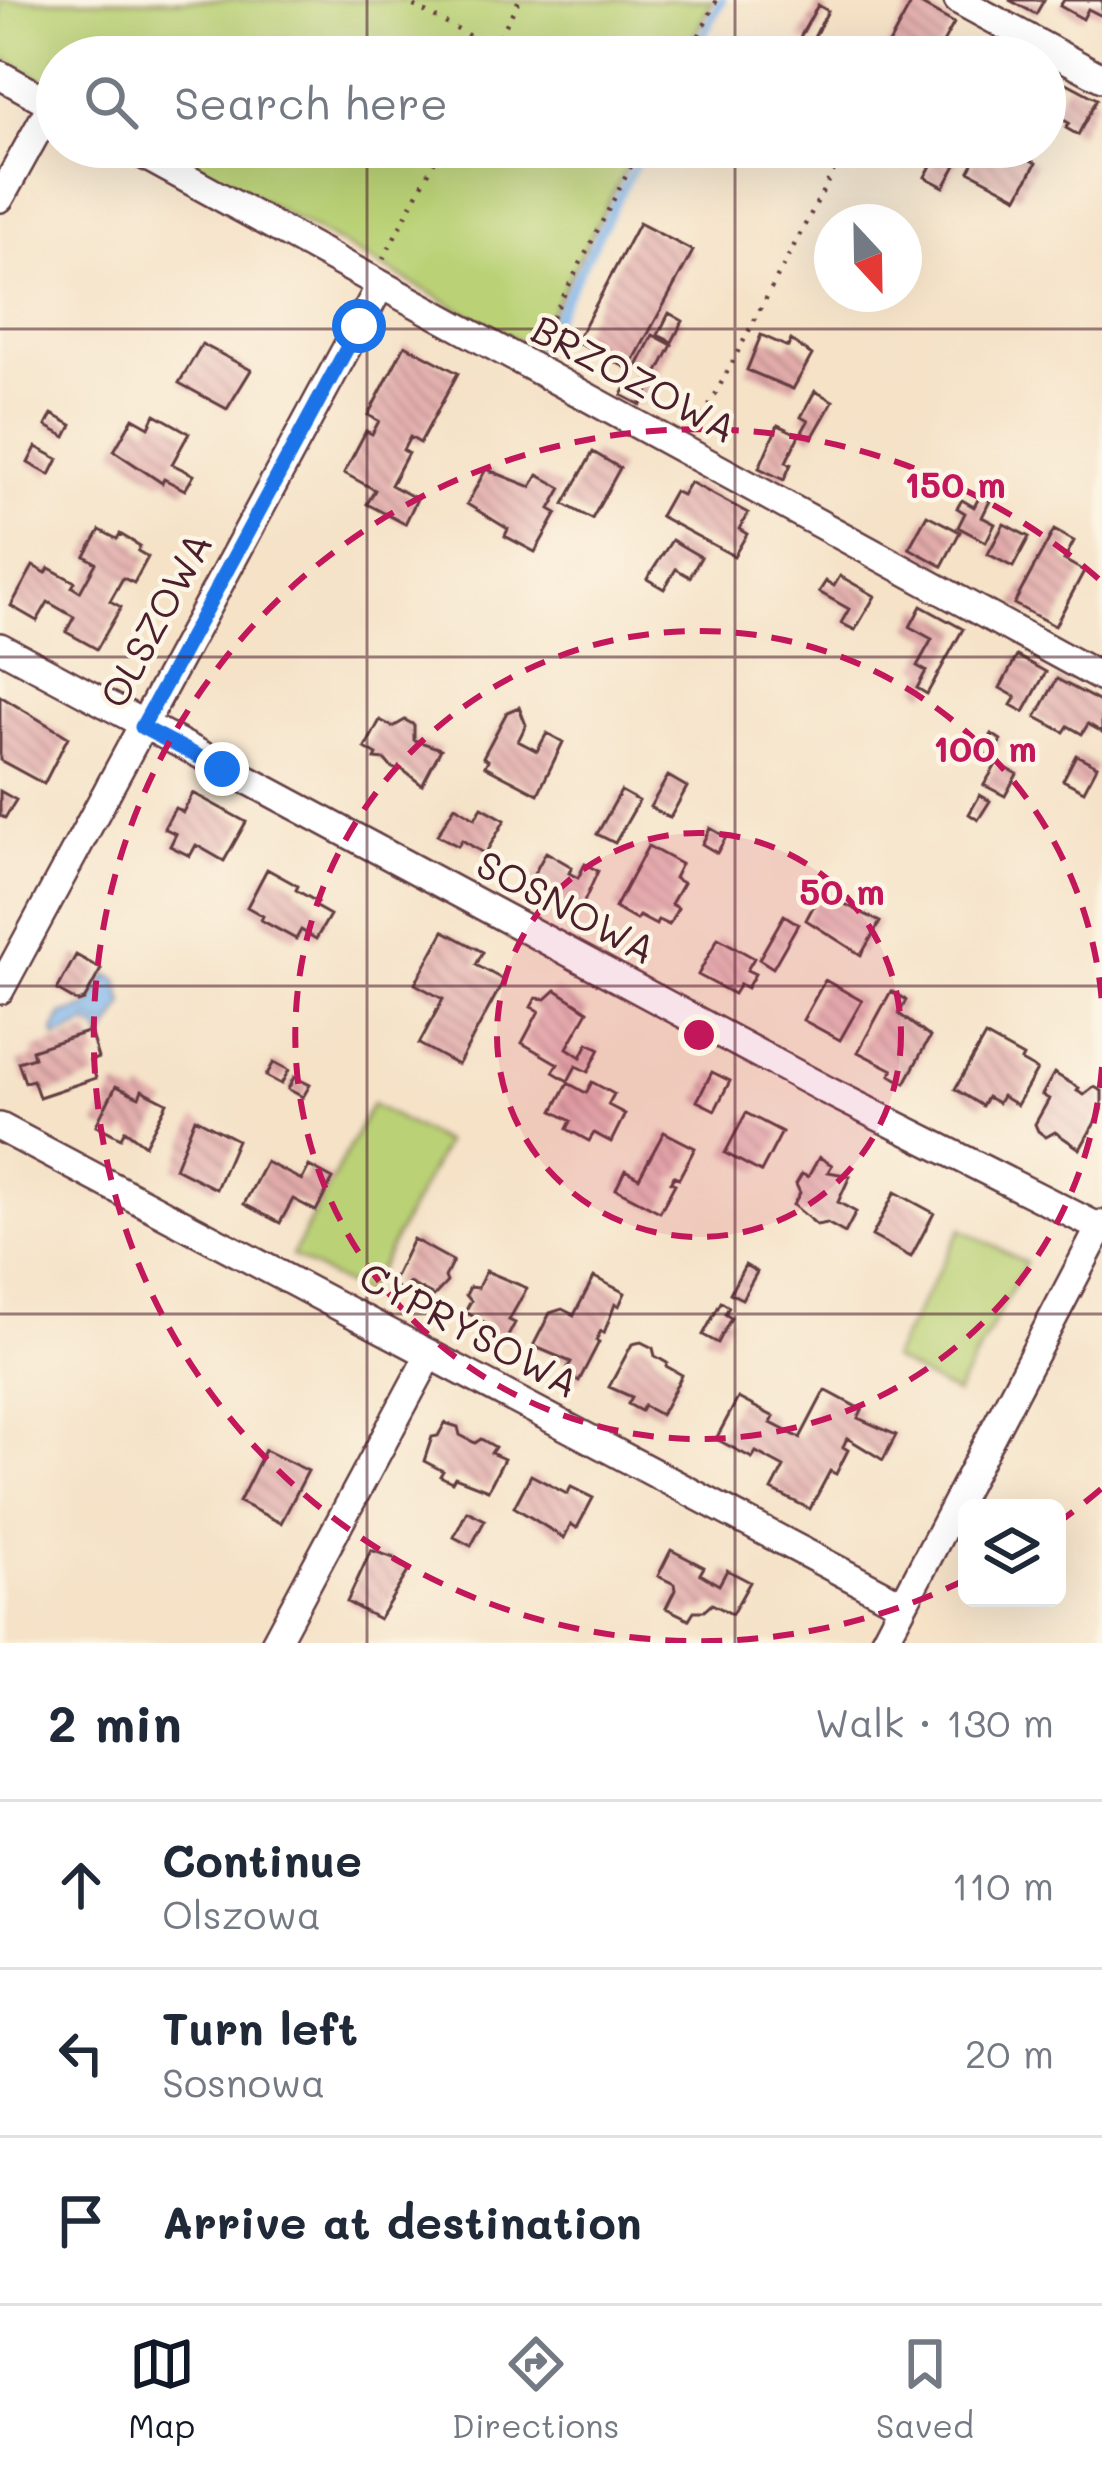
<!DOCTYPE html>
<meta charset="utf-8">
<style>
body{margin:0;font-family:Mali,sans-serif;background:#f2f2f3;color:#1f2937}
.controls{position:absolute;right:36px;bottom:36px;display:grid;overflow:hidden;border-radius:18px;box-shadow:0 12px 48px #0002}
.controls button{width:108px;height:108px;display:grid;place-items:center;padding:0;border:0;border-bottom:3px solid #e0e1e3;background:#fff;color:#1f2937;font:60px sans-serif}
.compass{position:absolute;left:814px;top:204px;width:108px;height:108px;border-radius:50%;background:#fff;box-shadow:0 12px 48px #0002;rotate:158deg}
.stop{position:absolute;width:36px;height:36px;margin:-27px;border:9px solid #1a73e8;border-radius:50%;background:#fff}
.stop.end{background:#1a73e8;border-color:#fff;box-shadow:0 3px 12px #0008}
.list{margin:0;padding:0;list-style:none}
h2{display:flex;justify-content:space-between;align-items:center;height:156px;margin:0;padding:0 48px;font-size:51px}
h2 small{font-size:39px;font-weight:400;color:#747a83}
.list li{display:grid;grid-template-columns:78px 1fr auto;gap:36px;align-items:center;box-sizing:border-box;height:168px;padding:0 48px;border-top:3px solid #e0e1e3}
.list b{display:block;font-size:45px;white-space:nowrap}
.list p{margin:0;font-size:39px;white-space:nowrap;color:#747a83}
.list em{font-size:39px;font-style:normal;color:#747a83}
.icon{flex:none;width:66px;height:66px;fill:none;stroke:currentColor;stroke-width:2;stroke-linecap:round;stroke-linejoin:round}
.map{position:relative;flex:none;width:1102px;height:1643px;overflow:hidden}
.search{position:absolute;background:#fff;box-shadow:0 12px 48px #0002;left:36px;right:36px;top:36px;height:132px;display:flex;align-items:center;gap:30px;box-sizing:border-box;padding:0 42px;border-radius:66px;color:#747a83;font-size:45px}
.sheet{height:660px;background:#fff}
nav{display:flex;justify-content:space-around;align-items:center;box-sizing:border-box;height:168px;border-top:3px solid #e0e1e3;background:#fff;font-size:33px;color:#747a83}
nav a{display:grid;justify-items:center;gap:6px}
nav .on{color:#111827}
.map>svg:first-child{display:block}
.green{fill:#bad176;stroke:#827850;stroke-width:3}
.water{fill:url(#water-ripples);stroke:#646a8c;stroke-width:3}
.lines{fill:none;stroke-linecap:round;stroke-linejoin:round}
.stream{stroke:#7db5ed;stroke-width:8}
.building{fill:url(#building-back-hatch)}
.minor-casing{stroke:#643c42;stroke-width:32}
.path{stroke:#643c42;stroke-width:4.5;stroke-dasharray:3 9;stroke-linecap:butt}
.minor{stroke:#fff;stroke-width:27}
.route{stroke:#1a73e8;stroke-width:15}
.grid{fill:none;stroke:#4a1f2b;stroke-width:3;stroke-opacity:0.55}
.ring{fill:none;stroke:#c2185b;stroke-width:6;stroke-dasharray:21 15}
.labels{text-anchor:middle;stroke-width:9;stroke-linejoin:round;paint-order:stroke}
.street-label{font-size:39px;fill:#4a1f2b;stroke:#fcf5e5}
.centre{fill:#c2185b;stroke:#fcf5e5;stroke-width:6}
.ring-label{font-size:36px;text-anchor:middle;font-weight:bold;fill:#c2185b;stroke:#fcf5e5;stroke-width:9;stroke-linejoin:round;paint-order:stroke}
</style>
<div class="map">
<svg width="1102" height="1643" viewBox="0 0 1102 1643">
<defs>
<pattern id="water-ripples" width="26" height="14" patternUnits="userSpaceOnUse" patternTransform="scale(3)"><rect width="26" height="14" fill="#7db5ed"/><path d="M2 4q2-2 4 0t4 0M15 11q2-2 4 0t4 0" fill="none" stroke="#6893c0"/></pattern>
<pattern id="building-back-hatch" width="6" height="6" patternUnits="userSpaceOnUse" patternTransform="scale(3)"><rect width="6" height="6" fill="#e2abaa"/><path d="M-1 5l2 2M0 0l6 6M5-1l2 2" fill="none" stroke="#b98b8b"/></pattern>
</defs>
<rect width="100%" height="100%" fill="#fcf5e5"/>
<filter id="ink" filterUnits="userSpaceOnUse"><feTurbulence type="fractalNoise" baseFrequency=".00833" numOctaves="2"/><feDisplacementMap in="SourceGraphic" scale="24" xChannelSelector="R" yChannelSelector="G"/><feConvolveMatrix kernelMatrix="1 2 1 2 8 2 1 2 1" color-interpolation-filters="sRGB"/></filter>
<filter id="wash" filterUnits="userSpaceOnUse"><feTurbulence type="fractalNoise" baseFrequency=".004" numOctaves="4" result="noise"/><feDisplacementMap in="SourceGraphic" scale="48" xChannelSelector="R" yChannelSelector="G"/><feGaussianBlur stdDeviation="2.7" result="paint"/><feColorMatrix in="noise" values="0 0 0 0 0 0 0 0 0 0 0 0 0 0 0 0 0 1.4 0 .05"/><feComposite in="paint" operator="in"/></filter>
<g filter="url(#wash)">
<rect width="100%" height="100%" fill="#f5e2c7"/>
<path class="green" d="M0 0H713L683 57H57V88L0 56Z
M165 147H637L532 349Z
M372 1104 445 1143 365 1295 292 1256Z
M961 1229 1026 1263 956 1394 891 1359Z"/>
<path class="water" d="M107 974 118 980 124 1005 102 1040 98 1030 87 1024 56 1038 54 1031 62 1015 88 1007Z"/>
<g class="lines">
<path class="stream" d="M692 57 722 0
M539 349 645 147"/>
</g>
<g id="blocks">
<path class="building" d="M913 0 954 23 935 57H882Z
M1009 0H1044L1036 14Z
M1064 0H1102V16L1088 9 1083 19 1060 6Z
M818 5 828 11 810 45 799 39Z
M1067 83 1097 99 1078 135 1066 128 1069 123 1051 113Z
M941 147H966L944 187 925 177Z
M982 147H1006L1036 163 1018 197 969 171Z
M639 223 693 251 629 369 576 342Z
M669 313 683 321 672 342 658 335Z
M653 335 672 345 641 405 622 395Z
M761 335 788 347 791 340 812 355 793 389 747 370Z
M202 344 251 370 227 409 179 383Z
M405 345 458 373 420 443 410 437 403 450 408 453 391 485 417 499 405 524 367 504 375 490 344 473 366 431 372 434 379 421 368 415Z
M815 391 833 401 812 438 802 432 808 421 801 417Z
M52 414 72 425 66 437 46 426Z
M155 414 189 433 172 464 194 475 185 490 164 479 162 483 114 451 133 418 149 427Z
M778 425 799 435 786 462 791 464 784 480 759 468Z
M36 447 58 459 50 475 28 463Z
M593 452 620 468 592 519 564 504Z
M486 469 531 487 538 475 562 488 550 509 557 513 535 552 505 536 508 529 467 504Z
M690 482 748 513 739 529 747 534 734 556 660 516 674 491 682 495Z
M980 496 990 501 982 517 995 524 986 542 958 527 965 513 957 508 962 500 974 507Z
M927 515 960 532 942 566 909 548Z
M1004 524 1029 537 1013 567 988 554Z
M100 530 117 539 120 534 140 546 138 551 148 557 134 583 123 578 110 601 121 607 97 649 66 632 74 617 48 602 37 621 11 606 33 566 46 573 49 568 75 582 72 587 80 592 96 563 85 556Z
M1054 530 1074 541 1064 560 1084 571 1055 626 1014 604Z
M672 540 701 557 690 577 676 569 664 589 647 579Z
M840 576 875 596 855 630 841 623 849 609 819 592 826 581 834 586Z
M921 606 963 629 927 694 917 688 926 671 917 666 932 639 910 627Z
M1017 656 1046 672 1024 712 1011 705 1016 697 1000 688Z
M1057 679 1102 703V732L1088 724 1082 734 1068 726 1064 732 1036 717Z
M0 696 68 737 44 784 0 760Z
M519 707 526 725 518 741 537 751 547 733 563 742 538 794 485 766 488 760 483 757 507 712Z
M380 720 393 727 405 720 414 725V740L441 749 422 785 399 767 397 770 391 767 385 760 375 759 377 755 365 748Z
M992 734 1001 740 991 758 982 752Z
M1076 755 1097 766 1084 791 1063 780Z
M997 763 1017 774 1005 796 984 785Z
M668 776 687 787 670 818 650 807Z
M0 791 16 800 5 818 0 816Z
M621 791 639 801 615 843 597 834Z
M193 793 246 822 224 861 196 845 190 856 170 846 176 834 164 828 175 808 183 812Z
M980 795 990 801 978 820 969 814Z
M455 806 475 818 482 807 505 820 485 854 462 840 458 846 437 835Z
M710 828 726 837 717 853 702 844Z
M648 846 681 864 674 878 683 883 671 904 678 908 669 925 658 920 656 925 639 916 636 920 615 908Z
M546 852 572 867 569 873 578 878 585 864 598 871 579 913 528 885Z
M267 869 298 886 296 890 317 902 314 906 330 915 316 939 301 930 296 939 261 920 263 916 247 907Z
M821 892 880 922 861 955 806 920Z
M784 915 798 924 773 968 759 959Z
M444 931 483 952 476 965 504 980 458 1065 419 1044 443 999 415 984Z
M718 938 754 958 747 970 755 974 747 988 740 984 734 994 698 975Z
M76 955 101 969 84 1000 78 1002 57 990Z
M825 980 862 1001 840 1040 803 1020Z
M556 990 588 1011 567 1048 581 1057 588 1043 600 1049 588 1072 576 1066 568 1081 553 1072 558 1064 522 1043 539 1011 531 1007 536 998 546 999Z
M891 991 906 1000 899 1014 930 1037 905 1083 890 1075 893 1070 858 1052Z
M90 1031 98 1058 90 1061 96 1078 39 1097 33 1080 25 1082 18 1062 34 1057 32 1050Z
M985 1036 1023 1057 1021 1061 1037 1070 1017 1105 1002 1096 998 1103 987 1097 982 1106 955 1089Z
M274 1062 289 1070 281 1084 266 1076Z
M712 1072 730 1081 715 1110 697 1101Z
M1054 1073 1079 1088 1077 1091 1084 1095 1094 1087 1102 1091V1110L1080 1149 1055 1132 1046 1137 1038 1131 1035 1124 1049 1099 1042 1095Z
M294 1077 310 1085 303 1097 288 1089Z
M592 1082 614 1094 608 1105 625 1114 611 1142 594 1133 589 1141 567 1129 571 1121 553 1111 568 1083 586 1093Z
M116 1086 139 1097 142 1090 167 1103 145 1145 125 1130 121 1138 96 1125Z
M746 1113 782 1132 761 1172 725 1153Z
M195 1118 237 1140 216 1189 175 1168Z
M664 1132 695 1148 679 1178 674 1176 671 1182 675 1184 660 1212 616 1189 625 1170 639 1178Z
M819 1157 832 1165 828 1172 850 1176 838 1202 856 1212 845 1233 827 1223 817 1225 793 1205 800 1193 796 1184 802 1174 808 1177Z
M266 1162 302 1180 309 1166 333 1179 316 1211 293 1199 280 1223 244 1204Z
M895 1192 934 1213 911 1257 872 1236Z
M413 1239 453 1261 445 1277 447 1282 434 1296 409 1283 404 1291 391 1285Z
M745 1265 757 1272 742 1299 730 1293Z
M486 1271 527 1288 509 1320 515 1323 505 1342 482 1330 486 1323 465 1312 471 1301 466 1295 470 1287 478 1288Z
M594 1277 625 1293 619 1306 615 1304 604 1333 601 1331 596 1340 599 1342 579 1381 565 1373 571 1362 533 1346 550 1313 562 1309 574 1315Z
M721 1302 729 1307 725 1314 731 1318 718 1343 703 1335Z
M641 1342 653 1348 655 1356 667 1363 666 1366 682 1375 661 1415 644 1406 641 1411 628 1404 632 1397 609 1387 632 1344Z
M825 1390 862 1410 858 1418 896 1435 883 1460 847 1438 843 1447 848 1450 836 1474 830 1471 810 1509 772 1490 784 1467 756 1452 752 1458 716 1439 738 1398 774 1417 771 1423 800 1438Z
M445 1423 458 1427 460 1435 475 1443 481 1439 495 1447 491 1453 504 1459 488 1490 455 1477 452 1482 440 1476 443 1471 424 1461 432 1437 438 1436Z
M265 1450 308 1471 281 1523 239 1502Z
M531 1475 567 1494 571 1487 593 1498 577 1528 571 1524 564 1538 514 1507Z
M467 1511 485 1520 471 1546 454 1537Z
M371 1550 394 1558 396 1563 409 1570 379 1619 347 1602Z
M671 1550 704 1567 700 1574 719 1585 727 1570 750 1582 732 1614 712 1604 704 1611H694L689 1619 666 1608 675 1590 674 1584 658 1576Z"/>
</g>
</g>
<g filter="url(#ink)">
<use href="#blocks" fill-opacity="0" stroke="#643c42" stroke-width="3"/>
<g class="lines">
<g class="minor-casing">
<path id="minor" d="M958 0 1102 78
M0 75 57 107
M129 147 1102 678
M0 198 52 104
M0 647 826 1090 1100 1228
M0 990 380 286
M0 1127 902 1604
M275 1643 430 1354
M883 1643 1102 1224"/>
</g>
<path class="path" d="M403 0 508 57
M489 57 519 0
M688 57 717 0
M383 259 442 147
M541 339 641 147
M698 427 844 151"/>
<use href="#minor" class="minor"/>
</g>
</g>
<g class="lines" filter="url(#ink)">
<path class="route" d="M222 769 142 727 359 326"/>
</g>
<path class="grid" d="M367 0V57M735 0V57M367 147V1643M735 147V1643M0 329H1102M0 657H1102M0 986H1102M0 1314H1102"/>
<circle cx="699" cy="1035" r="202" fill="#c2185b" fill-opacity=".12"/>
<g class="ring">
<circle cx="699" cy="1035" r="202"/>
<path d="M1102 1067A404 404 0 1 1 1102 1003"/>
<path d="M1101 1489A606 606 0 0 1 1059 1522M965 1580A606 606 0 1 1 1101 581"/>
</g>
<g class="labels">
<g class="street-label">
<text transform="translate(634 379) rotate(28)" y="14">BRZOZOWA</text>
<text transform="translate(156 620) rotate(-62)" y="14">OLSZOWA</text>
<text transform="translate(566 907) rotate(28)" y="14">SOSNOWA</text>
<text transform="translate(469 1330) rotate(28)" y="14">CYPRYSOWA</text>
</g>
</g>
<circle cx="699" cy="1035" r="18" class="centre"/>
<g class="ring-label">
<text x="955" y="498">150 m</text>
<text x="985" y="762">100 m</text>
<text x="842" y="905">50 m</text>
</g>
</svg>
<div class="controls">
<button><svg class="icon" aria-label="layers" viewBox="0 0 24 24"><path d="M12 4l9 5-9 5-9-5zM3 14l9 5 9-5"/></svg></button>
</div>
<svg class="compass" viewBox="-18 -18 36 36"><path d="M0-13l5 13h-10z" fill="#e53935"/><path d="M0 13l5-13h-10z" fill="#747a83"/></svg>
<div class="stop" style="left:359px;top:326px"></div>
<div class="stop end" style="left:222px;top:769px"></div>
<div class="search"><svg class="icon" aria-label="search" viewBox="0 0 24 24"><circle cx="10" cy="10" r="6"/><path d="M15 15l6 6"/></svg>Search here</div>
</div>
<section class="sheet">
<h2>2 min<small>Walk · 130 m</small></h2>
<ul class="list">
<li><svg class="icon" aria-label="ahead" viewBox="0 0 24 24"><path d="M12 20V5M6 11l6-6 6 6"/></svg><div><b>Continue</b><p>Olszowa</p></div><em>110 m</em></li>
<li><svg class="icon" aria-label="left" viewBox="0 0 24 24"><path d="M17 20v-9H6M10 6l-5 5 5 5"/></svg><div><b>Turn left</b><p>Sosnowa</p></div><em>20 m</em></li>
<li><svg class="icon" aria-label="arrive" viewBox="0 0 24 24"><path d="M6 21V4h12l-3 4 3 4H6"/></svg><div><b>Arrive at destination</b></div></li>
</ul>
</section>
<nav>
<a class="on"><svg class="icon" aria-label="map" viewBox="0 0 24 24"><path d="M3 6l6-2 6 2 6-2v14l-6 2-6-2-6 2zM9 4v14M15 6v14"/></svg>Map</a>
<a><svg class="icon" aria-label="directions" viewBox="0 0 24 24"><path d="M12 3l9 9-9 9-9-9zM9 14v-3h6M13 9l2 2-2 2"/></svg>Directions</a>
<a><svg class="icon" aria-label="saved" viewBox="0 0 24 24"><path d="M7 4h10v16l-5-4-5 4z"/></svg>Saved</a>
</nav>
